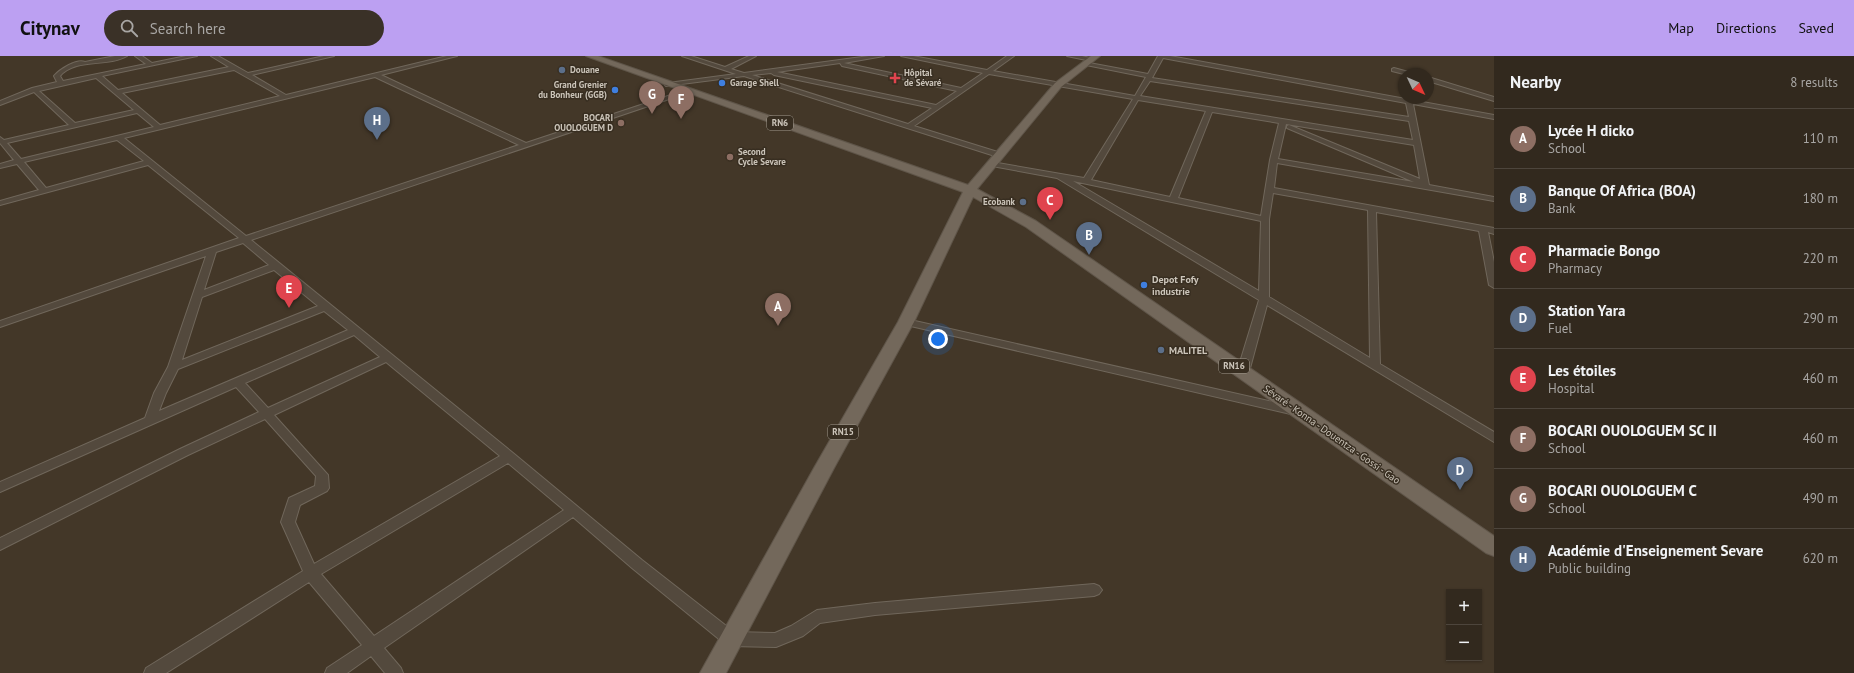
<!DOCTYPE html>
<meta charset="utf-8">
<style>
body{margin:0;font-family:"PT Sans",sans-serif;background:#3a3127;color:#f1f3f6}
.controls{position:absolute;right:12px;bottom:12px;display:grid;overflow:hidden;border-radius:0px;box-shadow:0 1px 3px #0004}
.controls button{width:36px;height:36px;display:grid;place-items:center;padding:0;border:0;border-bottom:1px solid #4d453c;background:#32291e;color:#f1f3f6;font:20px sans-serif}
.compass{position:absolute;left:1398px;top:12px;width:36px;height:36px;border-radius:50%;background:#32291e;box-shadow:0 1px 3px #0004;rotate:134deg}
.you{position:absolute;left:938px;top:283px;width:14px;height:14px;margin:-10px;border:3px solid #fff;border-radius:50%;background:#1a73e8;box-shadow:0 0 0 6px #1a73e833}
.badge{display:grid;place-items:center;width:26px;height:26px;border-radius:50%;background:#bca0f2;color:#fff;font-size:13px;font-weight:700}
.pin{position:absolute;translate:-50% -33px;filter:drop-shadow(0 1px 2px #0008)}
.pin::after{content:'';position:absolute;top:21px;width:14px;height:12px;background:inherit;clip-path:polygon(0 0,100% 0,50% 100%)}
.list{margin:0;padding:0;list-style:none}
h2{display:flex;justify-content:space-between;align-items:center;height:52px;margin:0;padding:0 16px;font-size:17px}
h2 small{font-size:13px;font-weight:400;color:#a8a6a4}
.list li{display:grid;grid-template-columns:26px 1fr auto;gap:12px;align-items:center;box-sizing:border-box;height:60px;padding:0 16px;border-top:1px solid #4d453c}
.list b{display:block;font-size:15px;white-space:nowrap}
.list p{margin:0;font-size:13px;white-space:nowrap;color:#a8a6a4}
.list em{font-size:13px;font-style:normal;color:#a8a6a4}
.icon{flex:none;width:22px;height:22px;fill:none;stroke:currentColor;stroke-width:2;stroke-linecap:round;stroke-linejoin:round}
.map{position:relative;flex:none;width:1494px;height:617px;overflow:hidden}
header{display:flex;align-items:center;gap:24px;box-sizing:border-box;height:56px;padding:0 20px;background:#bca0f2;color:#111}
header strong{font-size:19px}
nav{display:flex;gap:22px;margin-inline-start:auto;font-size:14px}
.search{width:280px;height:36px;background:#3a3127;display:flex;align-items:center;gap:10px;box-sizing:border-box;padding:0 14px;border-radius:22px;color:#a8a6a4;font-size:15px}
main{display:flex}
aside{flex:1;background:#32291e}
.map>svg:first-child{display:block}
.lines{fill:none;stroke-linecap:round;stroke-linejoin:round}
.street-casing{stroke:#70675b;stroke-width:2}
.primary-casing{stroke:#5f5549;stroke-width:2}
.street{fill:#53493d;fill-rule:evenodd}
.primary{fill:#73685b;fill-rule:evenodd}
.service-dot{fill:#5c6f8a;stroke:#382e21;stroke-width:1.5}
.health-dot{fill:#e0444e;stroke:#382e21;stroke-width:1.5}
.shop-dot{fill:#3f7fe0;stroke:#382e21;stroke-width:1.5}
.education-dot{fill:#8d6e63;stroke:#382e21;stroke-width:1.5}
.labels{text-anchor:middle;stroke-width:3;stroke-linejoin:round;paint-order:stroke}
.far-poi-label{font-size:9px;font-weight:bold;fill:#ccc5ba;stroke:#382e21;text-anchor:start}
.shield{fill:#382e21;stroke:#a0988c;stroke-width:1}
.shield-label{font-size:9px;font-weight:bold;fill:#ccc5ba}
.poi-label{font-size:10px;font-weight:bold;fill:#ccc5ba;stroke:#382e21;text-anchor:start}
.street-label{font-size:10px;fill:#ccc5ba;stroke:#382e21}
</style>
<header>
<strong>Citynav</strong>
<div class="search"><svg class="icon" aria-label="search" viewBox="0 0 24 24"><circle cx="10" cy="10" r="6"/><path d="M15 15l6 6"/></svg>Search here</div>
<nav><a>Map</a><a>Directions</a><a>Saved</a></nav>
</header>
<main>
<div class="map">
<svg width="1494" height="617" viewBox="0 0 1494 617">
<rect width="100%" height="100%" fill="#433728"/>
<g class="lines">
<g class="street-casing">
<path id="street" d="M115 0H127C109 11 75 2 60 20L63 25 146 8 135 0H142L152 7 186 0H197L102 20 118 34 229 11 211 0H218L248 17 324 0H334L252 19 286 39 447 0H457L381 19 526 87 686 34H690V36L251 184 513 397 642 504 734 576 775 577 791 570 817 554 875 547 1094 528 1099 530 1102 534 1099 538 1094 540 875 559 820 567 803 580 776 591 731 590 725 588 632 512 573 461 384 592 401 612 403 617H385L371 600 347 617H325L327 612 362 589 309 526 166 617H144L146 612 303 515 281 466 289 442 315 430 316 420 265 363 188 399 0 494V482L180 393 259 356 236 331 0 436V426L145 362 154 337 168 311 206 200 0 271V265L239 182 148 109 0 149V145L39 134 17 108 0 112V108L14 104 0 87V81L4 84 69 69 34 36 0 49V45L32 32 57 26 54 20C59 14 77 2 85 6ZM234 14 280 40 160 69 122 37ZM375 21 519 89 246 180 124 82ZM96 22 134 54 75 67 39 35ZM137 57 154 71 21 103 7 87ZM117 84 144 105 46 132 24 106ZM243 187 269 209 204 234 216 196ZM274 214 318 250 182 304 202 241ZM324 255 348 274 159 355 166 337 178 313ZM354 279 380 301 268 352 245 327ZM386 306 500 400 314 508 295 466 300 449 327 435 329 432 328 419 274 359ZM508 407 564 454 374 580 321 518Z
M682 0H691L725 11 749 0H756L731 13 744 17 869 0H884L844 7 961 32 983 17 901 0H913L987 14 1007 0H1014L993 15 1135 40 1146 21 1081 8 1084 6 1148 18 1158 0H1170L1494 59V63L1413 48 1429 129 1494 141V145L1277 107 1274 132 1494 172V178L1488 176 1494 206V232L1489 229 1479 175 1376 156 1380 308 1494 376V386L1267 249 1249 316 1247 318H1239L1237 316 1259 244 1057 122 992 110 988 108 992 106 1084 122 1133 43 989 18 914 70 1001 97 1002 99 998 101 744 20 666 30 665 29 668 27 736 18ZM1163 2 1406 47 1409 61 1152 22ZM840 7 842 10 957 35 936 49 777 16ZM771 17 774 19 932 52 908 68 752 19ZM1150 25 1409 65 1413 84 1140 40ZM1138 44 1206 55 1170 141 1091 124ZM1212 56 1279 67 1270 104 1261 160 1178 142ZM1286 68 1414 89 1420 123 1289 69 1287 70V72L1414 126 1278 103ZM1073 125 1261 165 1259 235ZM1273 137 1368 154 1370 302 1269 241V163Z
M1067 0H1082L1094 3 1091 5Z
M1394 12 1412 17 1413 18H1404L1392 15V13Z
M1428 21 1494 41V45L1428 25Z
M906 263 1295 351 1299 352 1301 355 1299 358 1295 359 902 268 901 266Z"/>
</g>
<g class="primary-casing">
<path id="primary" d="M586 0H598L968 129 1055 27 1091 0H1100L1061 31 977 133 1036 165 1494 480V500L1486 497 1026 171 973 141 914 266 834 412 726 617H700L814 412 898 266 963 136Z"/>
</g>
<use href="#street" class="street"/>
<use href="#primary" class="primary"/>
</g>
<g class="service-dot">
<circle cx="562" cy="14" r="4"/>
<circle cx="1023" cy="146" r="4"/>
<circle cx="1161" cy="294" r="4"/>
</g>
<path class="health-dot" d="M893 16h4v4h4v4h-4v4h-4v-4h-4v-4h4z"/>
<g class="shop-dot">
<circle cx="722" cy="27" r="4"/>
<circle cx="615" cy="34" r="4"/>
<circle cx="1144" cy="229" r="4"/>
</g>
<g class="education-dot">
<circle cx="621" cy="67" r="4"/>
<circle cx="730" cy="101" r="4"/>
</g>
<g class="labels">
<g class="far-poi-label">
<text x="570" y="17">Douane</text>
<text x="904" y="20">Hôpital<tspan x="904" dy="10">de Sévaré</tspan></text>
<text x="730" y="30">Garage Shell</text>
<text x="607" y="32" text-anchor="end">Grand Grenier<tspan x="607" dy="10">du Bonheur (GGB)</tspan></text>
<text x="613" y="65" text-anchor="end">BOCARI<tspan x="613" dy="10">OUOLOGUEM D</tspan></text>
<text x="738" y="99">Second<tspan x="738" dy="10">Cycle Sevare</tspan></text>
<text x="1015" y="149" text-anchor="end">Ecobank</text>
</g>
<g class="shield">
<rect x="767" y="60" width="26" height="14" rx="3"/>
<rect x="1219" y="303" width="30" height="14" rx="3"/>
<rect x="828" y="369" width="30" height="14" rx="3"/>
</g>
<g class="shield-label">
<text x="780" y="70">RN6</text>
<text x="1234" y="313">RN16</text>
<text x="843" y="379">RN15</text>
</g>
<g class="poi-label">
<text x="1152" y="227">Depot Fofy<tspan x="1152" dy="12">industrie</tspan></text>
<text x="1169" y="298">MALITEL</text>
</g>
<g class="street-label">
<text transform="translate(1332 378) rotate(35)" y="4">Sévaré - Konna - Douentza - Gossi - Gao</text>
</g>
</g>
</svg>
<div class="controls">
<button>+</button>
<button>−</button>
</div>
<svg class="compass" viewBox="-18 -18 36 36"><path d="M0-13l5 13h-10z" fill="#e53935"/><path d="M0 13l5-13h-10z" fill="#a8a6a4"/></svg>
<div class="you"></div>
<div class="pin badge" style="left:778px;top:270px;background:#8d6e63">A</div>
<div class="pin badge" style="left:1089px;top:199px;background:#5c6f8a">B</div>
<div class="pin badge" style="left:1050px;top:164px;background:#e0444e">C</div>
<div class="pin badge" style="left:1460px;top:434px;background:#5c6f8a">D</div>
<div class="pin badge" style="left:289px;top:252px;background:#e0444e">E</div>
<div class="pin badge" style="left:681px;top:63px;background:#8d6e63">F</div>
<div class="pin badge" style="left:652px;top:58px;background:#8d6e63">G</div>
<div class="pin badge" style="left:377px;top:84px;background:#5c6f8a">H</div>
</div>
<aside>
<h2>Nearby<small>8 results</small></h2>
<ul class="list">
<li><span class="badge" style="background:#8d6e63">A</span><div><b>Lycée H dicko</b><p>School</p></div><em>110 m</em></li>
<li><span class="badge" style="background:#5c6f8a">B</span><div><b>Banque Of Africa (BOA)</b><p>Bank</p></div><em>180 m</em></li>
<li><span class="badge" style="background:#e0444e">C</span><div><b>Pharmacie Bongo</b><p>Pharmacy</p></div><em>220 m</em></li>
<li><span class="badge" style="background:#5c6f8a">D</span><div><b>Station Yara</b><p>Fuel</p></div><em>290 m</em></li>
<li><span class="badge" style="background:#e0444e">E</span><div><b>Les étoiles</b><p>Hospital</p></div><em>460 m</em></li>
<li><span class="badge" style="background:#8d6e63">F</span><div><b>BOCARI OUOLOGUEM SC II</b><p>School</p></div><em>460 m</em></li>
<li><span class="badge" style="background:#8d6e63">G</span><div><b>BOCARI OUOLOGUEM C</b><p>School</p></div><em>490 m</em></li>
<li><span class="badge" style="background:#5c6f8a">H</span><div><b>Académie d'Enseignement Sevare</b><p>Public building</p></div><em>620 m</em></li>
</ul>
</aside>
</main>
